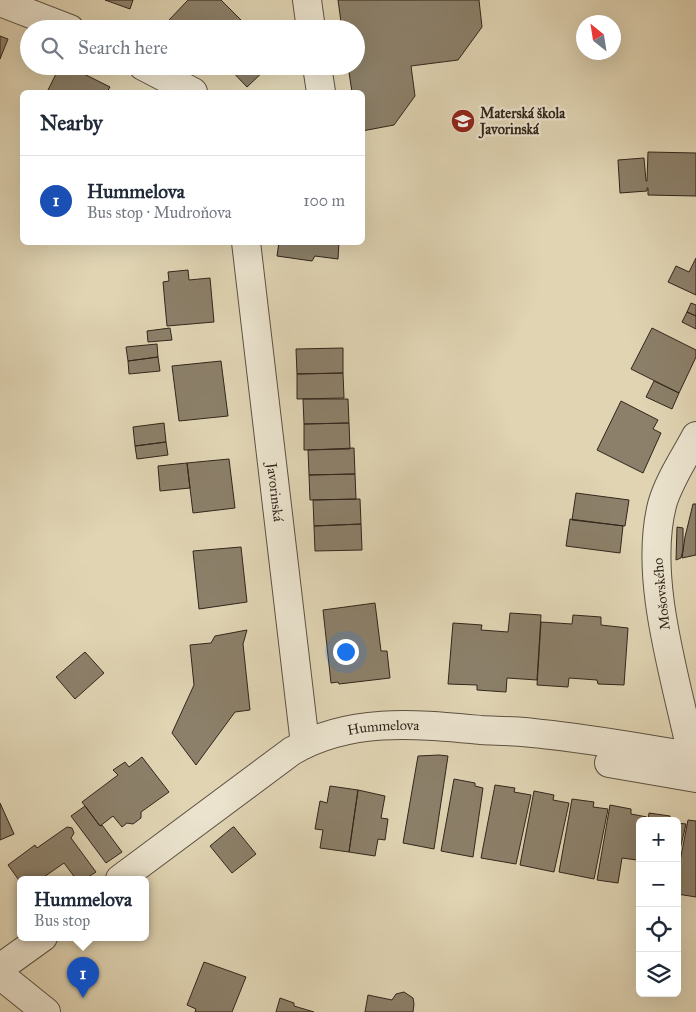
<!DOCTYPE html>
<meta charset="utf-8">
<style>
body{margin:0;font-family:"IM FELL Great Primer",serif;background:#f2f2f3;color:#1f2937}
.controls{position:absolute;right:15px;bottom:15px;display:grid;overflow:hidden;border-radius:8px;box-shadow:0 5px 20px #0002}
.controls button{width:45px;height:45px;display:grid;place-items:center;padding:0;border:0;border-bottom:1px solid #e0e1e3;background:#fff;color:#1f2937;font:25px sans-serif}
.compass{position:absolute;left:576px;top:15px;width:45px;height:45px;border-radius:50%;background:#fff;box-shadow:0 5px 20px #0002;rotate:330deg}
.you{position:absolute;left:345px;top:651px;width:18px;height:18px;margin:-12px;border:4px solid #fff;border-radius:50%;background:#1a73e8;box-shadow:0 0 0 8px #1a73e833}
.badge{display:grid;place-items:center;width:32px;height:32px;border-radius:50%;background:#2563eb;color:#fff;font-size:16px;font-weight:700}
.pin{position:absolute;translate:-50% -41px;filter:drop-shadow(0 1px 2px #0008)}
.pin::after{content:'';position:absolute;top:26px;width:18px;height:15px;background:inherit;clip-path:polygon(0 0,100% 0,50% 100%)}
.popup{position:absolute;left:17px;top:876px;width:132px;height:65px;box-sizing:border-box;display:grid;place-content:center;border-radius:8px;background:#fff;filter:drop-shadow(0 1px 4px #0005);font-size:16px;white-space:nowrap;color:#747a83}
.popup b{font-size:19px;color:#1f2937}
.popup::after{content:'';position:absolute;left:50%;top:100%;margin-left:-10px;border:10px solid transparent;border-top-color:#fff}
.list{margin:0;padding:0;list-style:none}
h2{display:flex;justify-content:space-between;align-items:center;height:65px;margin:0;padding:0 20px;font-size:21px}
h2 small{font-size:16px;font-weight:400;color:#747a83}
.list li{display:grid;grid-template-columns:32px 1fr auto;gap:15px;align-items:center;box-sizing:border-box;height:90px;padding:0 20px;border-top:1px solid #e0e1e3}
.list b{display:block;font-size:19px;white-space:nowrap}
.list p{margin:0;font-size:16px;white-space:nowrap;color:#747a83}
.list em{font-size:16px;font-style:normal;color:#747a83}
.icon{flex:none;width:28px;height:28px;fill:none;stroke:currentColor;stroke-width:2;stroke-linecap:round;stroke-linejoin:round}
.map{position:relative;flex:none;width:696px;height:1012px;overflow:hidden}
.search{position:absolute;background:#fff;box-shadow:0 5px 20px #0002;left:20px;top:20px;width:345px;height:55px;display:flex;align-items:center;gap:12px;box-sizing:border-box;padding:0 18px;border-radius:28px;color:#747a83;font-size:19px}
.panel{position:absolute;background:#fff;box-shadow:0 5px 20px #0002;left:20px;top:90px;width:345px;height:155px;border-radius:8px}
.map>svg:first-child{display:block}
.building{fill:#8c806a;stroke:#30261b}
.lines{fill:none;stroke-linecap:round;stroke-linejoin:round}
.minor-casing{stroke:#5c5241;stroke-width:30}
.minor{stroke:#ebe3ce;stroke-width:28}
.labels{text-anchor:middle;stroke-width:4.5;stroke-linejoin:round;paint-order:stroke}
.poi-label{font-size:14px;font-weight:bold;fill:#30261b;stroke:#ebe3ce;text-anchor:start}
.street-label{font-size:14px;fill:#30261b;stroke:#ebe3ce}
</style>
<div class="map">
<svg width="696" height="1012" viewBox="0 0 696 1012">
<rect width="100%" height="100%" fill="#e0d4b3"/>
<filter id="stains"><feTurbulence type="fractalNoise" baseFrequency=".004" numOctaves="4"/><feColorMatrix values="0 0 0 0 .2 0 0 0 0 .09 0 0 0 0 .02 0 0 0 .5 -.17"/></filter>
<radialGradient id="worn" r=".72"><stop offset=".6" stop-color="#630" stop-opacity="0"/><stop offset="1" stop-color="#630" stop-opacity=".3"/></radialGradient>
<path class="building" d="M105 0H133L130 9Z
M188 0H221L241 20 233 29H177L169 20Z
M338 0H479L482 27 458 60 411 66 415 96 394 125 362 131V92H352L348 66H356V29H342Z
M0 36 8 39 0 59Z
M60 66H68L110 87 107 92H47Z
M227 66H268V67L247 87Z
M648 152 696 153V196L648 195V188H647V191L620 193 618 160 644 158 646 181H647Z
M279 242H339L338 259 315 256 312 261 277 256Z
M696 258V295L668 282 676 266 689 272Z
M188 270 189 280 210 278 214 322 167 326 163 282 169 281 168 272Z
M691 303 696 305V316L687 312Z
M687 312 696 316V329L682 322Z
M170 328 172 340 148 342 147 331Z
M652 328 696 350V357L679 393 631 369Z
M157 344 158 357 128 361 126 347Z
M343 348V373L297 374 296 349Z
M158 357 160 371 129 374 128 361Z
M221 361 228 416 179 421 172 366Z
M343 373 344 398 297 399V374Z
M654 381 679 393 672 409 646 397Z
M303 399H348L349 423 304 424Z
M621 401 658 420 653 429 661 433 643 473 597 450Z
M164 423 166 442 135 446 133 427Z
M349 423 350 449 304 450V424Z
M166 442 168 455 137 459 135 446Z
M354 448 355 474 309 475 308 450Z
M229 459 235 508 193 513 187 463Z
M187 463 190 488 160 491 158 466Z
M355 474 356 499 310 500 309 475Z
M576 493 629 500 625 526 572 520Z
M360 499 361 524 314 526 313 500Z
M693 504H696V555L682 558 685 537Z
M570 519 623 526 620 553 566 546Z
M361 524 362 550 315 551 314 526Z
M677 527 683 528V550L681 558 676 560Z
M241 547 247 602 199 609 193 551Z
M375 603 381 651H387L390 678 339 684 338 682 331 683 323 610Z
M510 613 541 615 537 680 507 678 506 692 477 690V685L448 684 453 623 482 625 481 630 508 632Z
M573 615 601 617V625L628 628 624 685 598 684 597 680 569 678 568 687 537 685 541 622 572 624Z
M247 630 243 644 250 710 235 712 196 765 172 733 194 685 190 645 211 643 215 636Z
M85 652 104 673 75 699 56 677Z
M439 755 448 756 434 849 403 843 418 756Z
M142 757 169 792 141 812V818L133 824 127 823 122 827 113 816 100 826 82 802 118 775 113 770 125 762 129 767Z
M454 779 475 783V786L483 788 473 857 441 851Z
M495 785 515 788 514 792 531 795 516 864 481 858Z
M330 786 358 790 349 852 320 848 323 830 315 829 320 801 327 803Z
M358 790 385 796 381 818 388 819 385 840 378 839 375 856 349 852Z
M534 791 554 795 553 800 569 803 554 872 520 865Z
M572 799 594 802 593 807 608 809 594 879 559 872Z
M0 803 14 834 0 840Z
M610 805 631 809V814L647 817 646 821H640V849L637 860 622 858 618 883 597 880Z
M85 806 100 826 102 825 122 852 106 863 71 816Z
M649 813 670 816V821H648Z
M688 820 696 821V897L677 894V877Z
M677 823 686 824 677 862Z
M67 827 72 828 74 833 71 838 96 872 85 879H76L64 863 41 879H21V883L8 865 35 845 37 848Z
M233 827H234L256 854 232 873 210 846Z
M204 962 246 977 232 1012H195L196 1009 187 1005Z
M404 992 413 998 414 1004 413 1012H365L368 995 392 1000 396 994Z
M280 998 294 1003V1006L314 1012H276Z"/>
<g class="lines">
<g class="minor-casing">
<g id="minor">
<path d="M307 0 311 29"/>
<path d="M0 2 70 29"/>
<path d="M143 66 193 92"/>
<path d="M317 66 321 92"/>
<path id="s1" d="M246 242 305 744"/>
<path d="M692 756C677 681 643 580 662 505 668 482 685 457 696 436"/>
<path d="M609 763 696 778"/>
<path id="s2" d="M120 879 292 751C351 717 416 724 481 730 501 731 522 731 542 734 593 739 645 749 696 757"/>
<path d="M0 968 43 937"/>
<path d="M0 975 46 1012"/>
</g>
</g>
<use href="#minor" class="minor"/>
</g>
<defs>
<g id="school-disc" transform="scale(1.25)"><circle r="9.5" fill="#8f2418" stroke="#ebe3ce"/><path d="M0-5L7-2L0 1L-7-2ZM-4 1L0 2.5L4 1V4Q0 6-4 4Z" fill="#fff"/></g>
</defs>
<g fill-rule="evenodd">
<use href="#school-disc" x="463" y="121"/>
</g>
<g class="labels">
<g class="poi-label">
<text x="480" y="118">Materská škola<tspan x="480" dy="16">Javorinská</tspan></text>
</g>
<g class="street-label">
<text dy="5" stroke="none"><textPath href="#s1" startOffset="252">Javorinská</textPath></text>
<text transform="translate(661 594) rotate(-96)" y="5">Mošovského</text>
<text dy="5" stroke="none"><textPath href="#s2" startOffset="310">Hummelova</textPath></text>
</g>
</g>
<rect width="100%" height="100%" filter="url(#stains)"/>
<rect width="100%" height="100%" fill="url(#worn)"/>
</svg>
<div class="controls">
<button>+</button>
<button>−</button>
<button><svg class="icon" aria-label="locate" viewBox="0 0 24 24"><circle cx="12" cy="12" r="6"/><path d="M12 2v4M12 18v4M2 12h4M18 12h4"/></svg></button>
<button><svg class="icon" aria-label="layers" viewBox="0 0 24 24"><path d="M12 4l9 5-9 5-9-5zM3 14l9 5 9-5"/></svg></button>
</div>
<svg class="compass" viewBox="-18 -18 36 36"><path d="M0-13l5 13h-10z" fill="#e53935"/><path d="M0 13l5-13h-10z" fill="#747a83"/></svg>
<div class="you"></div>
<div class="pin badge" style="left:83px;top:998px;background:#1a4fb4">1</div>
<div class="popup"><b>Hummelova</b>Bus stop</div>
<div class="search"><svg class="icon" aria-label="search" viewBox="0 0 24 24"><circle cx="10" cy="10" r="6"/><path d="M15 15l6 6"/></svg>Search here</div>
<section class="panel">
<h2>Nearby<small></small></h2>
<ul class="list">
<li><span class="badge" style="background:#1a4fb4">1</span><div><b>Hummelova</b><p>Bus stop · Mudroňova</p></div><em>100 m</em></li>
</ul>
</section>
</div>
